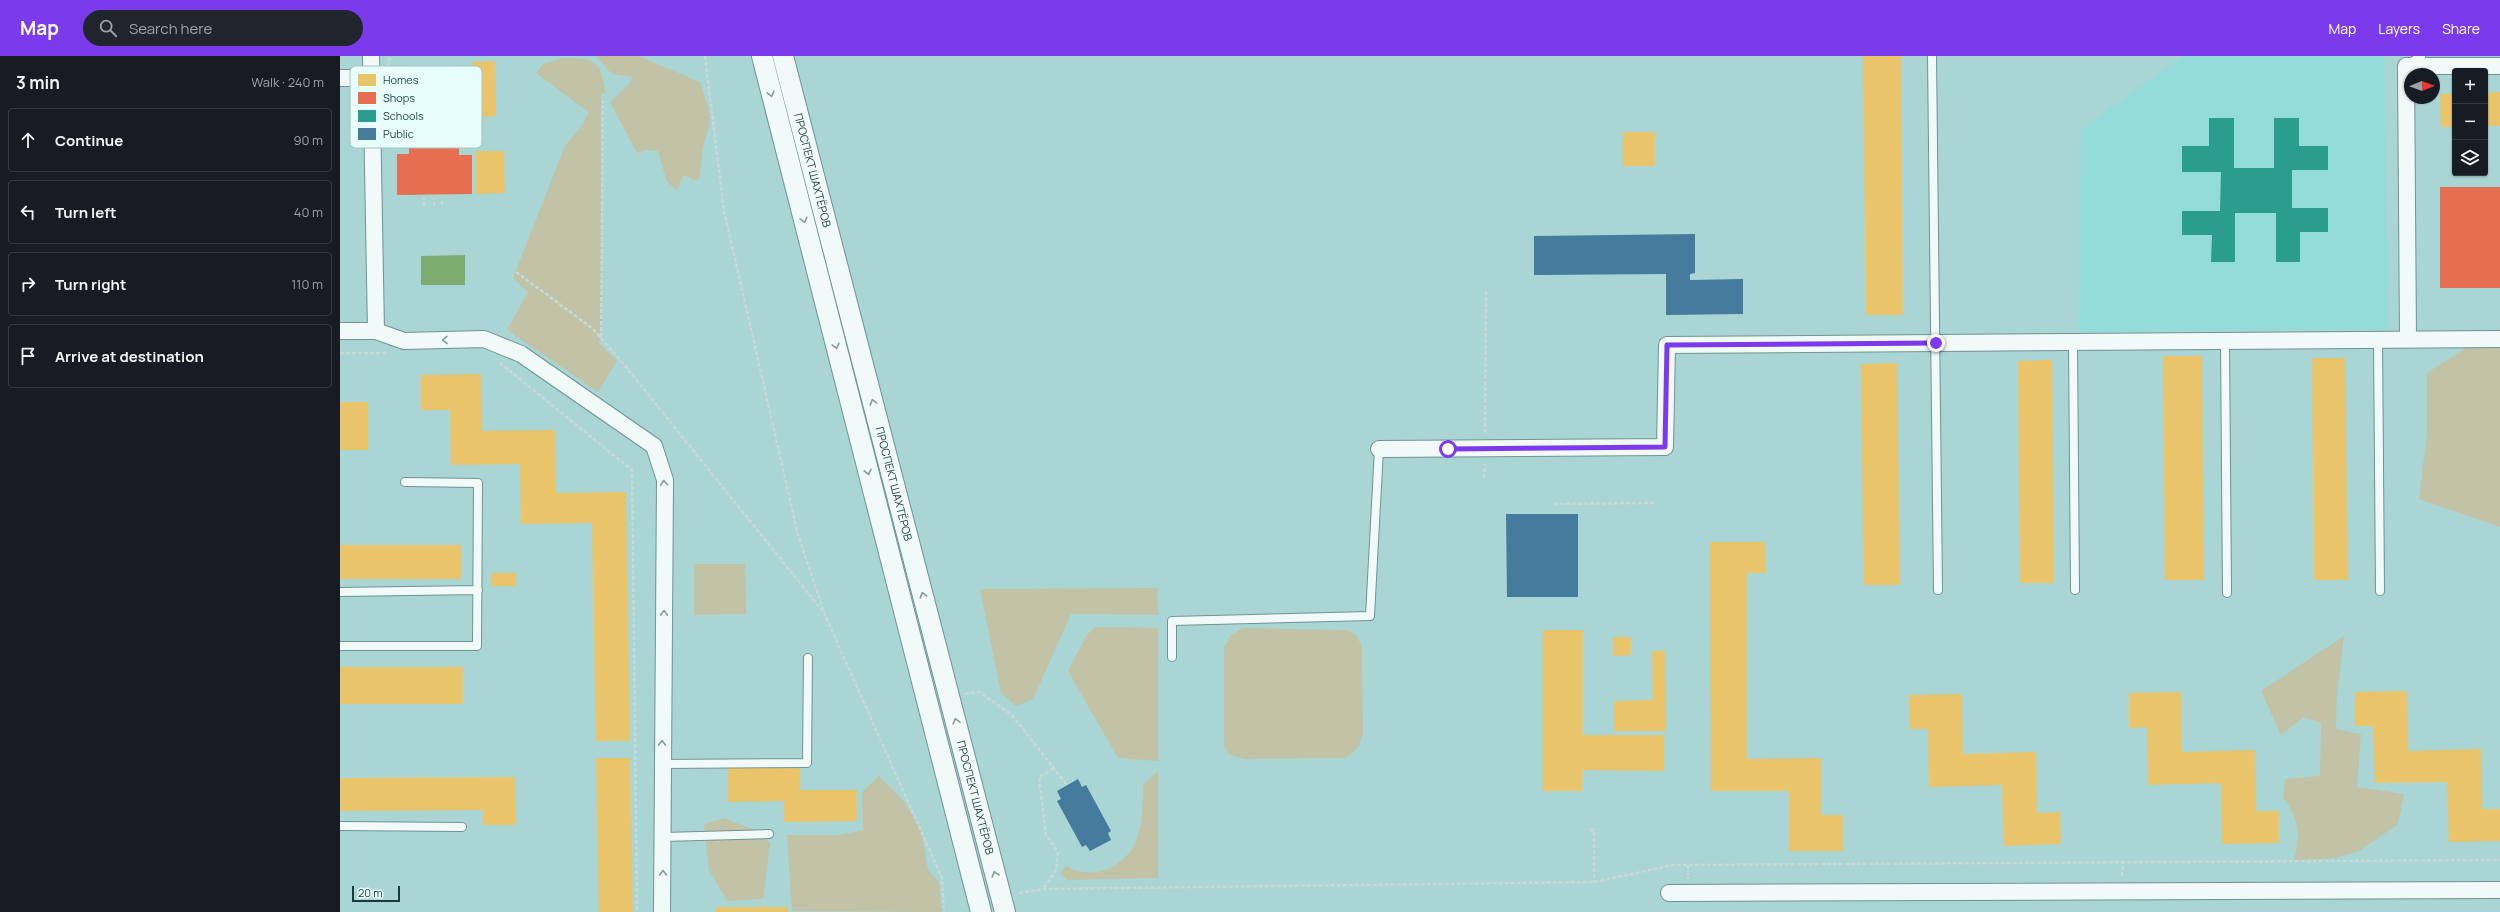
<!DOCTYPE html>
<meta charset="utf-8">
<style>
body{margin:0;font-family:Manrope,sans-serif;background:#20242c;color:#f1f3f6}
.controls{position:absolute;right:12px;top:12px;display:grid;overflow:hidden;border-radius:4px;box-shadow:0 1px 3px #0004}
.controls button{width:36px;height:36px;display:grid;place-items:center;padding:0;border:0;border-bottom:1px solid #363941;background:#171b24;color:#f1f3f6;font:20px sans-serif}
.compass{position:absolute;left:2064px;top:12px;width:36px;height:36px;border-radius:50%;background:#171b24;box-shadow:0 1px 3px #0004;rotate:89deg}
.scale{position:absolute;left:12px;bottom:10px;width:48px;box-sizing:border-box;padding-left:4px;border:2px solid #193b3b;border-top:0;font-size:11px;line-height:14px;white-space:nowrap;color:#193b3b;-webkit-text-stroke:3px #e7fefd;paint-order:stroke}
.stop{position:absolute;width:12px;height:12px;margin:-9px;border:3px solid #7c3aed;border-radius:50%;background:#fff}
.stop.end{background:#7c3aed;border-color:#fff;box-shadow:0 1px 4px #0008}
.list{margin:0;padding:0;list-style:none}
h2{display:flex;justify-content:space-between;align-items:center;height:52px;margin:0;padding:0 16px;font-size:17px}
h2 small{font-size:13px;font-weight:400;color:#9ea1a6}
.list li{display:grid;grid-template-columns:26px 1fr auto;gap:12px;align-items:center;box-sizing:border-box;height:64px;margin:0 8px 8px;padding:0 8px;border:1px solid #363941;border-radius:4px}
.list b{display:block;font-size:15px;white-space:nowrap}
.list em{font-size:13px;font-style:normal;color:#9ea1a6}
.icon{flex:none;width:22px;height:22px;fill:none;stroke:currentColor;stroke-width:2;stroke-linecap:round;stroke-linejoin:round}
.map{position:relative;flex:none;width:2160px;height:856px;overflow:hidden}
header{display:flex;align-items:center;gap:24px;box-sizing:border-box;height:56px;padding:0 20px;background:#7c3aed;color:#fff}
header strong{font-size:19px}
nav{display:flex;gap:22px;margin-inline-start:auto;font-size:14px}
.search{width:280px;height:36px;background:#20242c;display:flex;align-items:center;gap:10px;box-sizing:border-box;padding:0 14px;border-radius:22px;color:#9ea1a6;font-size:15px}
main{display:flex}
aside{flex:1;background:#171b24}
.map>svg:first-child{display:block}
.built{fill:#94dcda}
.green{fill:#c2c2a7}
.water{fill:#7ead72}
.homes{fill:#e9c46a}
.shops{fill:#e76f51}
.schools{fill:#2a9d8f}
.public{fill:#457b9d}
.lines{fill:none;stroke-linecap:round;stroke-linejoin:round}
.service-casing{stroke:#6f9493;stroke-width:10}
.minor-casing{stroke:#6f9493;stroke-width:18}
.tertiary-casing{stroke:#6f9493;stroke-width:22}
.path{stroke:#c8d7d7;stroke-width:2.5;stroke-dasharray:4 2;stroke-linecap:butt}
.service{stroke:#f2f9f9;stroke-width:8}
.minor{stroke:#f2f9f9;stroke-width:16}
.tertiary{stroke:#f2f9f9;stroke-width:20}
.oneway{stroke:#869a9a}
.route{stroke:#7c3aed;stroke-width:5}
.labels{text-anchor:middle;stroke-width:4;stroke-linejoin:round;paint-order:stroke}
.street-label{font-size:11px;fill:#193b3b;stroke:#e7fefd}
.key{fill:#e7fefd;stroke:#a9c4c3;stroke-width:1}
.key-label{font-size:11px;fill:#193b3b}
</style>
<header>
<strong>Map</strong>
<div class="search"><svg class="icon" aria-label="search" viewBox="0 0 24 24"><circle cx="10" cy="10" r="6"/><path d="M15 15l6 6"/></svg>Search here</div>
<nav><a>Map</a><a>Layers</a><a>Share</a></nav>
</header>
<main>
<aside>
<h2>3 min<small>Walk · 240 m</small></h2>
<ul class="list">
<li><svg class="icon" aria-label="ahead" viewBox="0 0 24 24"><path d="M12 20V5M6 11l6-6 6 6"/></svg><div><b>Continue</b></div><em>90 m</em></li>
<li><svg class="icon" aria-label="left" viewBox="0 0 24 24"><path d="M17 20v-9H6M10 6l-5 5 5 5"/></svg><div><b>Turn left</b></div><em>40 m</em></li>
<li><svg class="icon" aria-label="right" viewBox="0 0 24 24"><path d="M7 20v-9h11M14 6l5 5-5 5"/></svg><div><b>Turn right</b></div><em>110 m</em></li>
<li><svg class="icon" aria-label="arrive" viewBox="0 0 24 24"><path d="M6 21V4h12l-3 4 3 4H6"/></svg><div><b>Arrive at destination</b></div></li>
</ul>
</aside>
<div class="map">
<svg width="2160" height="856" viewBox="0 0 2160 856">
<rect width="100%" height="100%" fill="#a9d5d4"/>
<path class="built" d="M1843 0H2044L2048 273 1739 276 1741 73Z"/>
<path class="green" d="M255 0H298L360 26 368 50 370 67 363 91 359 123 353 124 344 119 337 134 327 126 318 95 306 94 297 97 270 46 289 28 293 21 272 18Z
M223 2C254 2 262 4 265 37L261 38V271L259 287 277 305 258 336 167 274 188 236 173 222 225 90 241 71 249 56 196 17 203 8Z
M2141 282 2160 284V471L2079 443 2087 377V317Z
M354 508H405L406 558 354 559Z
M817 532 818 559 731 558 693 643 676 650 661 637 640 533Z
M755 571 818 572V705L778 702 728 615 746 580Z
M903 572 1008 574 1017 580 1022 592 1023 677 1019 690 1006 702 905 703 890 699 884 690V591L891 579Z
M2004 580 1997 640 1996 673 2021 678 2017 731 2064 738 2058 768 2019 795 1996 802 1954 804C1961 776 1959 765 1943 741L1945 723 1980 720 1981 667 1964 661 1941 679 1921 635Z
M818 715V822L728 824 720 818 726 810C750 824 781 814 794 789 803 772 803 748 803 729Z
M539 720 563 744 581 774 588 814 599 826 602 856 452 855 447 779H500L523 774 522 736Z
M385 762 416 775 430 787 423 843 387 845 369 814 364 768Z"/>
<path class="water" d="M125 199V229H81V200Z"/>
<path class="homes" d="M1523 0H1561L1563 259H1526Z
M155 5 156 60 133 61 132 6Z
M2160 36V70H2145V37Z
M2100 38H2115V71H2101Z
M1283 76H1315V110H1283Z
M136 95H164L165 137 136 138Z
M1823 300H1862L1864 524H1825Z
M1972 302H2005L2008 524H1974Z
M1712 304 1714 527H1680L1678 305Z
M1557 307 1560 529H1524L1521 308Z
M141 318 142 375 215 374 216 437 286 436 290 685H256L252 467 181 468 180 408 111 409 110 354H81V319Z
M0 346H28V394H0Z
M1370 486H1425L1426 517H1407V703L1481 702V759H1503V795H1449V735H1371Z
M0 489H121V523H0Z
M151 517H176V530H151Z
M1203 574H1243V679H1324V715L1243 714 1242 735H1203Z
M1273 581H1291V599L1273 600Z
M1312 595H1325L1326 675H1274V645L1313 644Z
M0 611H123V648H0Z
M2067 635 2068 695 2141 693 2142 753H2160V785L2109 786 2107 726 2035 727 2033 670H2015V636Z
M1841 636 1842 696 1915 694 1916 755H1939V787L1882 788 1881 727 1808 729 1807 671 1789 672V637Z
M1622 638 1623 698 1696 696 1697 757 1720 756 1721 788 1664 790 1662 729 1589 731 1588 673H1570L1569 639Z
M256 702H290L293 856H259Z
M460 711V734H517V765L444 766V745L388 746V712Z
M175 721 176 769H143V754L0 755V722Z
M376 851H448V856H376Z"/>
<path class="shops" d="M68 44H119V99H132V138L57 139V98H69Z
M2100 131H2160V232H2100Z"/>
<path class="schools" d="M1869 62H1894V112H1934V62H1959V90H1988V114H1952V152H1988V176H1960V206H1936V157H1895V206H1871L1872 179H1842V155H1880L1881 116H1842V90H1869Z"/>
<path class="public" d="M1355 178V217L1350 218V224L1403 223V258L1326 259V218L1194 219V180Z
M1166 458H1238V541H1167Z
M738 723 742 731 746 729 771 775 768 777 771 784 750 795 746 789 742 791 717 745 721 743 717 735Z"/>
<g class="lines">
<g class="service-casing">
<path id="service" d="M1592 0 1598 534
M2069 8 2081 0
M2038 283 2040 535
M1885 285 1887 537
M1733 286 1735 534
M0 536 138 534
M0 590H137L138 427 65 426
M832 601V565L1030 560 1039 393
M322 708 467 707 468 602
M0 770 122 771
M323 781 429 778"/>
</g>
<g class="minor-casing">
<path id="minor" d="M31 0 36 275
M0 22H32
M0 275H36L64 285 144 283 181 298 314 390 325 424 322 856
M2068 283 2066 10H2160
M1039 393 1325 391 1327 289 2160 283
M1329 837 2160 834"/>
</g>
<g class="tertiary-casing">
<g id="tertiary">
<path d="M422 0 641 856"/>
<path id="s1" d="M443 0 665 856"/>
</g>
</g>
<path class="path" d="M365 0 384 155 458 479 485 559 602 822 604 856
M48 11 50 0
M102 149V143
M84 150V142
M94 150V143
M176 216 252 272 282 306 484 557
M261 281 263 45
M0 297H47
M160 307 292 414 297 856
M1145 377 1146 233
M1144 422 1145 408
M1214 448 1314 447
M625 638 639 636 672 659 727 729
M1250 774H1254V826
M1348 809V823
M1782 820 1783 807
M704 832 716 814 718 796 706 779 699 721 714 712
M679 837 704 833 1254 826 1333 809 2160 804"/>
<use href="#service" class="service"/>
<use href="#minor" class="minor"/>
<use href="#tertiary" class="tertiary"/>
</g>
<defs><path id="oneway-chevron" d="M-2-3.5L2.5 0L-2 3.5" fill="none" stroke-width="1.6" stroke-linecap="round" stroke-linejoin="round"/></defs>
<g class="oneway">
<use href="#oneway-chevron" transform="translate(431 38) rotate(76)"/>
<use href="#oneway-chevron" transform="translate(464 164) rotate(76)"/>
<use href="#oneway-chevron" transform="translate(105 284) rotate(179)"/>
<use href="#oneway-chevron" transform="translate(496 290) rotate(76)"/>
<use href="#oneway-chevron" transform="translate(533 346) rotate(-105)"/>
<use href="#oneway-chevron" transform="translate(528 416) rotate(76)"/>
<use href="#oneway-chevron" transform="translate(324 427) rotate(-95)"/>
<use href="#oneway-chevron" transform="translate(583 539) rotate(-105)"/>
<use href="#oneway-chevron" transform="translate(324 557) rotate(-89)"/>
<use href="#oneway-chevron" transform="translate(616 665) rotate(-105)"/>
<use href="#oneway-chevron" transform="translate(322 687) rotate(-89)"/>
<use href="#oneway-chevron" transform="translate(323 817) rotate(-90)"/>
<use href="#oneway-chevron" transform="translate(655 818) rotate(-105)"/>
</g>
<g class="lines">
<path class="route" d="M1108 393 1325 391 1327 289 1596 287"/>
</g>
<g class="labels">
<g class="street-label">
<text dy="4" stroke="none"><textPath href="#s1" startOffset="118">ПРОСПЕКТ ШАХТЁРОВ</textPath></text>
<text dy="4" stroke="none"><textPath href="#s1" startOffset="442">ПРОСПЕКТ ШАХТЁРОВ</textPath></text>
<text dy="4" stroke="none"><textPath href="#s1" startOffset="766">ПРОСПЕКТ ШАХТЁРОВ</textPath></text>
</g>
</g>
<rect x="10" y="10" width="132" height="82" rx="6" class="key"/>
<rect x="18" y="18" width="18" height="12" fill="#e9c46a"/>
<rect x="18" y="36" width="18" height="12" fill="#e76f51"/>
<rect x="18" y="54" width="18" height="12" fill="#2a9d8f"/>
<rect x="18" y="72" width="18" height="12" fill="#457b9d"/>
<g class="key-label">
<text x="43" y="28">Homes</text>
<text x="43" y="46">Shops</text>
<text x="43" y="64">Schools</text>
<text x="43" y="82">Public</text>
</g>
</svg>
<div class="controls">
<button>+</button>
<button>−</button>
<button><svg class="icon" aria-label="layers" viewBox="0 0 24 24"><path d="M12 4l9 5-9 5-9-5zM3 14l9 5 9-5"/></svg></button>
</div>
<svg class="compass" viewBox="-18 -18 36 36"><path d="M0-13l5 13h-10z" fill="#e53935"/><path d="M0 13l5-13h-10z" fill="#9ea1a6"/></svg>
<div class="scale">20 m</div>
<div class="stop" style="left:1108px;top:393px"></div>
<div class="stop end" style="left:1596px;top:287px"></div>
</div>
</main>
